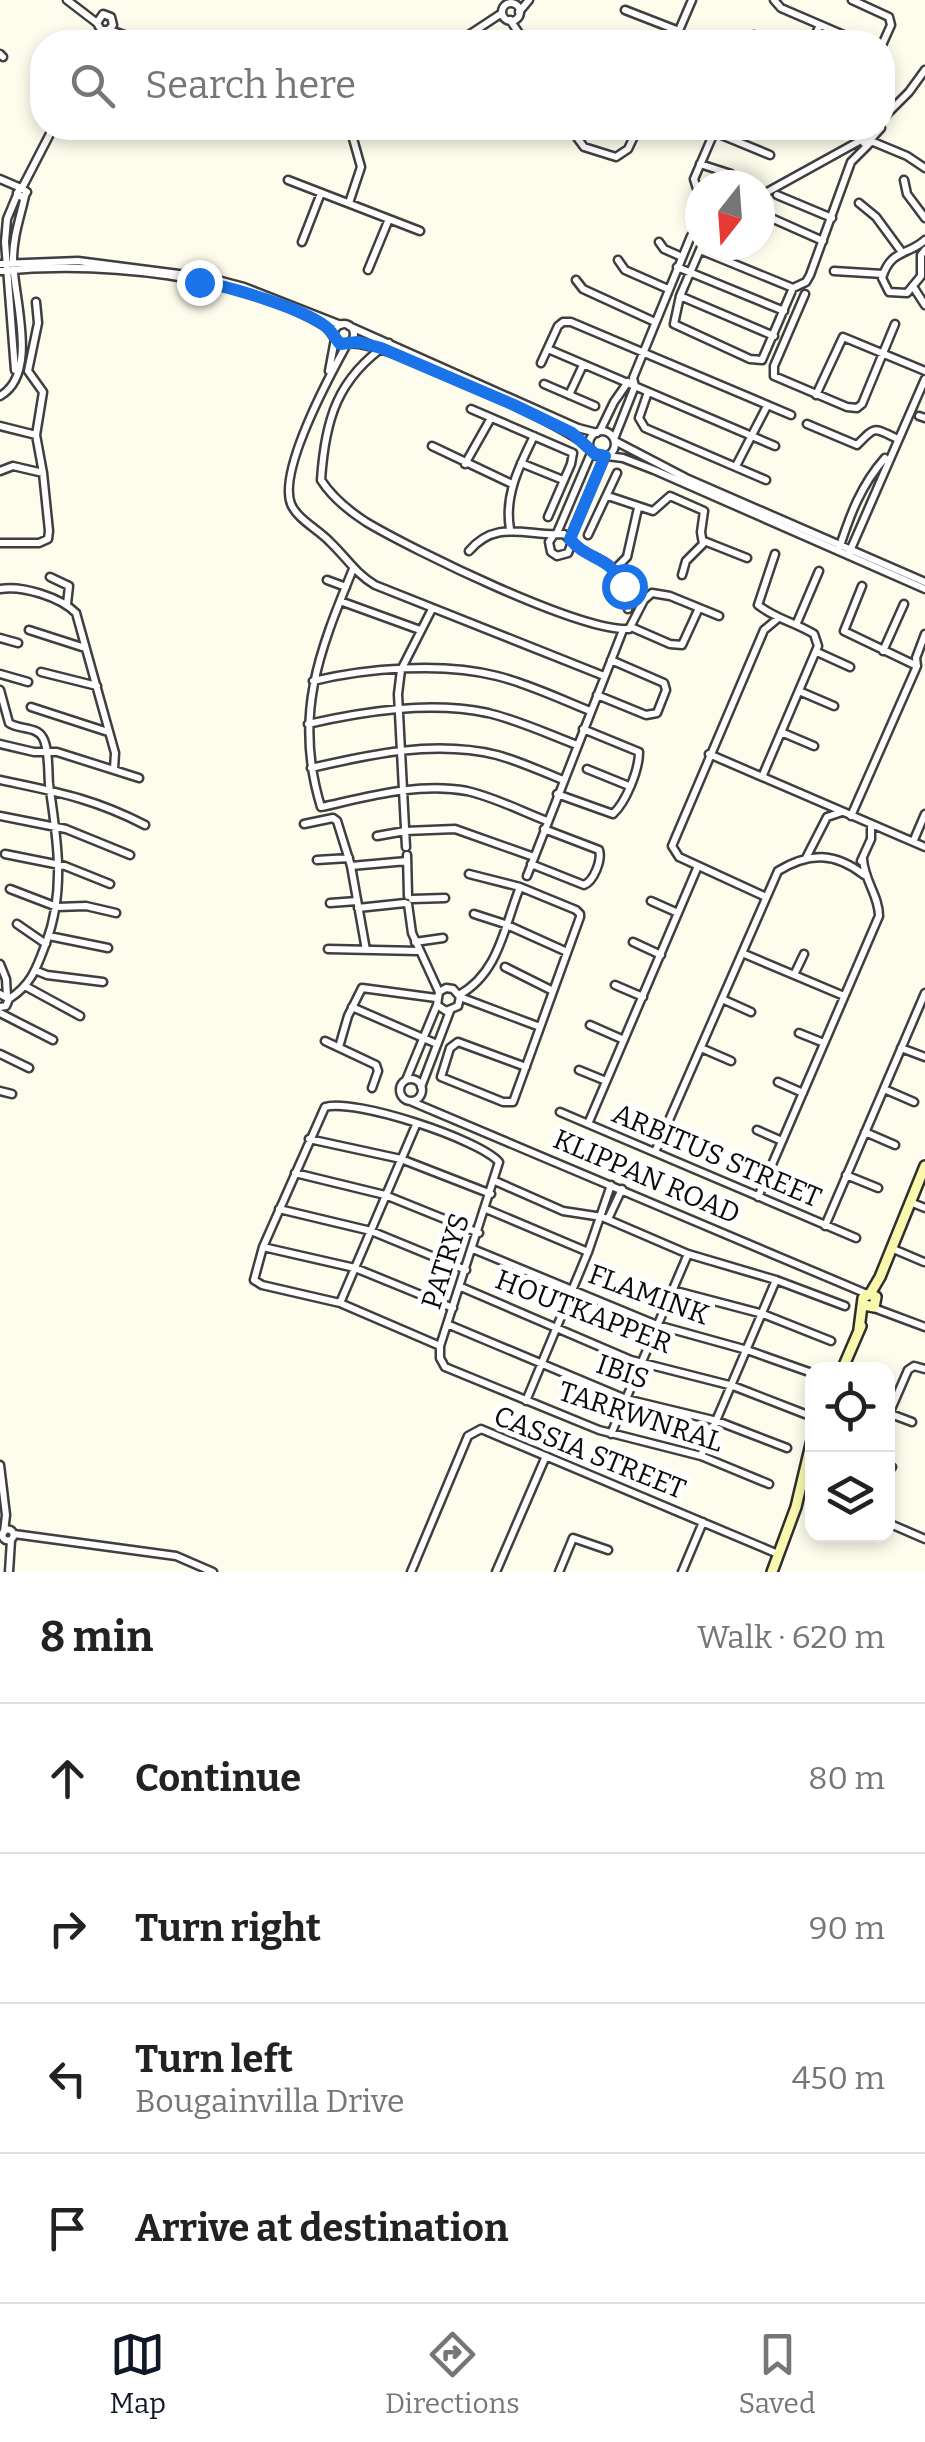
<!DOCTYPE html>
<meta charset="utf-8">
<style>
body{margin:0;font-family:Bitter,serif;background:#f2f2f2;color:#222}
.controls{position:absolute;right:30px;bottom:30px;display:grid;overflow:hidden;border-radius:20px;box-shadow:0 5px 15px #0003}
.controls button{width:90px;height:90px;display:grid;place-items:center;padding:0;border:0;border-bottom:2px solid #e0e0e0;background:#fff;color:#222;font:50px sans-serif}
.compass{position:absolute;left:685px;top:170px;width:90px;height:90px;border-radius:50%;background:#fff;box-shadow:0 5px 15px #0003;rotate:197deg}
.stop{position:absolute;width:30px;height:30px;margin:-22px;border:8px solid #1a73e8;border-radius:50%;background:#fff}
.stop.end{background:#1a73e8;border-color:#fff;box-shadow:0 2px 10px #0008}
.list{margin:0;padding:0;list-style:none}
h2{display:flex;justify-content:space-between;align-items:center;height:130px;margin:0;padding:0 40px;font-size:42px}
h2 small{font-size:32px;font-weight:400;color:#767676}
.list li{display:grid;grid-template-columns:65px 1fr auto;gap:30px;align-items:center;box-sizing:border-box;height:150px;padding:0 40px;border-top:2px solid #e0e0e0}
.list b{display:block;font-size:38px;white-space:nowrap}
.list p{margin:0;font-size:32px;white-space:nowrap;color:#767676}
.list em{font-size:32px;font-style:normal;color:#767676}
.icon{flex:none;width:55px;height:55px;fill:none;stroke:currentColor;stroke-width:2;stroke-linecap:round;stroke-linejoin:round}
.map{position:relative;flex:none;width:925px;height:1572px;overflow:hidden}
.search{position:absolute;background:#fff;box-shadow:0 5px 15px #0003;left:30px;right:30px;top:30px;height:110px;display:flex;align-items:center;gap:25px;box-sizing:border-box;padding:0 35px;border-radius:40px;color:#767676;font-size:38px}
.sheet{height:730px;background:#fff}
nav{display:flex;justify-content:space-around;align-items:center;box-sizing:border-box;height:140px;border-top:2px solid #e0e0e0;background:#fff;font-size:28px;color:#767676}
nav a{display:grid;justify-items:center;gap:5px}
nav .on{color:#111827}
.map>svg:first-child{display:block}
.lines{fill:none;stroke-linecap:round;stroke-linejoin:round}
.street-casing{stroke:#3f3f3f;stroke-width:11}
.secondary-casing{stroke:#2e2e2e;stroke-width:14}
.street{stroke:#fff;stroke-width:6}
.secondary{stroke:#f9f8ac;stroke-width:9}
.route{stroke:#1a73e8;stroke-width:12}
.labels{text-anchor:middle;stroke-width:10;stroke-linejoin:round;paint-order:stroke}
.street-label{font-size:28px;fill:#0c0c0c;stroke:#fff}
</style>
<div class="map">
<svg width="925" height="1572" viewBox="0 0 925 1572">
<rect width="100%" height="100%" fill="#fefcec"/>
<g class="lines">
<g class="street-casing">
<path id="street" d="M67 0 97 23
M774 0 781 8 860 42
M852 0 889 17 891 25 882 45
M502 12a9 9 0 1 1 18 0a9 9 0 1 1-18 0Z
M625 10 679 31
M519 12 529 0
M510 20 525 42
M110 30 144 42
M754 35 771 42
M97 42 113 25 111 17 103 14 97 23 101 30H107
M458 42 502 13
M674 42 692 0
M812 42 820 25
M0 54 3 57
M882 119 909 92 925 70
M570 128 584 147 616 157 628 149 638 128
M788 128 804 134
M714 132 770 155
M864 137H870V143H864Z
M871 139 881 128
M871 141 907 156 925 168
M700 164 731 174
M0 179 21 188
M288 180 420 231
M904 180 907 194 925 218
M21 188 27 192 23 198 17 193Z
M22 188 53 128
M777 195 832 218
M760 196 863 139
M700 198 694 179 716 128
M349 203 361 167 350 128
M859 203 876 217 901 251
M760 213 823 241
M925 240C907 256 891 249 882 278L889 292 907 293 921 276V255L925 250
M302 242 321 193
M659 242 664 249 682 257
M702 245 680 296 674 324 750 359 762 360 793 288 806 282 810 275 851 162 868 145
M700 250 793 288
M618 260 625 270 668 289
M0 264 78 261 210 278 244 287 341 325
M677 267 784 311
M368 270 389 219
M0 271C99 261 240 274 327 327L335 339 329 371
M834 271 883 274
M576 280 583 289 655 322
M914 288 925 305
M805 294 774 366V376L847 407 857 408 862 404 895 324
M680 296 774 336
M36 302 38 323 28 371 43 392 36 435 43 473
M334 334a10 10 0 1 1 20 0a10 10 0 1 1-20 0Z
M349 326 578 428 597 433
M389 343C337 378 325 420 321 480 332 497 349 511 366 522 413 550 580 632 629 629L644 600 652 593 670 596 719 616
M548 349 775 446
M541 363 558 326 563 322H571L791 415
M15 370 5 242 7 219 17 195
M544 384 595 406
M648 392 639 418 645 428 766 480
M569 395 583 365
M816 395 843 337 925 371
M0 396C40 374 13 295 13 260 13 237 20 218 25 196
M471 409 573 453 571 464 548 517
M919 416 925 418
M807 424 857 445C876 426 872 427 898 439
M0 426 36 435
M600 431 614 402 628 382
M589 444a13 13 0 1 1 26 0a13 13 0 1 1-26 0Z
M614 439 635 386 633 378 691 236 700 228
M615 441 686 478 925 582
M432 446 512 484
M590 448C563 424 377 336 347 344 330 375 278 471 291 504 297 519 319 530 330 542 346 557 356 574 375 585L604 676
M607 456 623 458 654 470 925 589
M521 463 563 480
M465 464 491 418
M736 466 767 406
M0 471 13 466 43 473 49 531 48 539 39 543H0
M608 496 653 511 670 496 704 511 701 532 703 544 686 561 682 575
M510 529C504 495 520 465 534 436
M557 533 592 451
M588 535 617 473
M570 538 605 456
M704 541 747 558
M572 543C603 567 624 558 628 609
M839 549C850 515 861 485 885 458
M469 551C497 518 528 537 564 534L572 542 568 553 557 556 551 552 549 542 553 536
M850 551 925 379
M353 569C319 652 293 716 321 807 367 797 418 782 467 791 494 797 521 811 547 821
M615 569 627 557 638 508
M50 577 69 586 67 604
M327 580 346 587
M862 586 844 631 917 666
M0 589C22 585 60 597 76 613L115 753 114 769
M340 601 420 630
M796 625 819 571
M631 627 670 644 682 645 699 608
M29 630 85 648
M0 638 18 643
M883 651 904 604
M817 652 850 667
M41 672 97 686
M0 674 28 682
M313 681C367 668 443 662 497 676 529 684 560 699 590 711
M0 690 9 723C19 730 37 726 43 738 49 749 48 771 49 784 57 838 66 890 46 943 37 967 32 984 9 999
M799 691 834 706
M597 695 646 715 657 713 666 690 664 683 611 660
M31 707 108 732
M308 724C365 711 430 701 488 713 518 720 548 734 577 745
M781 732 814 746
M0 744 34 752H57L139 778
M709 754 925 847
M311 768C371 754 435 740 497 755 519 761 541 771 563 780
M587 769 629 786
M762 777 818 646 814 634C794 622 776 619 758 605L775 554
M0 780C56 792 93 798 145 825
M557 794 613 814C626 802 639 770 639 752L583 729
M0 816 66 829 130 855
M851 816 917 666 916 658 925 634
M304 824 333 818 337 821 351 866 366 950
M377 836 405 831 455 829 534 857
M913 842 925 814
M406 847 398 694 401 670 432 609
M5 854 65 866 110 884
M407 855 408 896
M806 858 827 817 842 812
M317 860 349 858
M861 861 871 839V826
M531 864 584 885C594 881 602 860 599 850L544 829
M351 866 407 861
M469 874 520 887 576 910 580 914V917L513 1102H503L441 1077 450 1048 458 1042 526 1067
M527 876 623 630
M10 889 57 907 86 906 116 913
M766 897 679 857 672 846 764 630 776 620
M412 899 445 898
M651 901 678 913
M330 903 357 901
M408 904 412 933 439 992 437 1005 446 1011 458 1006 460 997 453 989 446 988 439 992
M358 908 405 903
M474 914 505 924 567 952
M17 924 46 944
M49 936 108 948
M415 942 443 938
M633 942 661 955
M328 949 419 951
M742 953 844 996
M0 964 6 979 7 996
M505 967 553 991
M37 971 47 975 103 982
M794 975 804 954
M615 985 643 997
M25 986 80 1016
M0 994 9 999 6 1006 0 1007
M459 995C499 973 504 927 520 887
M460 997 540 1027
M722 999 751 1012
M352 1007 437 1044
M0 1013 53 1040
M590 1025 624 1040
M799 1033 824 1043
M325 1041 376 1065 378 1071 372 1088
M339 1047 348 1016 362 988 436 998
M701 1048 731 1061
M901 1048 925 1057
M0 1054 29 1068
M579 1070 606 1081
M400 1090a11 11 0 1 1 22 0a11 11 0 1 1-22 0Z
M406 1080 437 1005
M778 1082 803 1093
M421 1087 450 1011
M884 1089 914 1102
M0 1091 12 1094
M410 1101 867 1294
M560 1112 856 1238
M588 1124 698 866
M757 1130 782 1141
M865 1132 895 1145
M309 1139 401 1159 491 1194
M655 1152 778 871C809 852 835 852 864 875
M295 1173 385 1195 479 1233
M846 1175 878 1188
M495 1181 563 1211 602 1217 688 1254 776 1280 845 1306
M758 1197 879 916C879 896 864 880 863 859
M910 1202 925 1208
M279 1209 371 1231 466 1270
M486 1209 588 1252
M608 1219 622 1189
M825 1226 925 993
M263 1247 355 1268 453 1308
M891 1248 924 1262
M473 1249 657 1325 747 1350 812 1373
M461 1287 631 1360 733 1386 805 1414
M672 1290 763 1314 831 1341
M340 1303 416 1125
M874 1308 925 1327
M447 1324 626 1399 717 1421 787 1448
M440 1346 340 1303 262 1285 254 1280 263 1247 325 1107C354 1098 479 1139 499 1162L440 1346V1358L445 1367 599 1430 701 1456 769 1484
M526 1401 588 1252 611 1185
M888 1413 912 1422
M888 1416 908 1370 914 1366 925 1369
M611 1434 688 1254
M701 1456 776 1280
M0 1465 6 1515 4 1532
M888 1466 892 1467
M888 1523 925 1539
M2.5 1535a5.5 5.5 0 1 1 11 0a5.5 5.5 0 1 1-11 0Z
M14 1534 176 1556 213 1572
M9 1572 11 1540
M411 1572 468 1436 481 1429 778 1554
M496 1572 546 1456
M559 1572 573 1538 608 1550
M682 1572 703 1522"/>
</g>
<g class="secondary-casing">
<path id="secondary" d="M870 1294 880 1277 925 1166
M859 1329 863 1298 869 1294 876 1297 874 1307 864 1305
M842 1370 861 1326
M772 1572 796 1507 812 1440"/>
</g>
<use href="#street" class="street"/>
<use href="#secondary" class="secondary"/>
</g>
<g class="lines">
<path class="route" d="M199 282C229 286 301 308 325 326 331 330 335 338 340 344L358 342 381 348 514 405 572 433 595 454 605 456 570 539C587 561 610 555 624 586"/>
</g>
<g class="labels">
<g class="street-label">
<text transform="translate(717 1155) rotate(23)" y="10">ARBITUS STREET</text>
<text transform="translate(647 1176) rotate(23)" y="10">KLIPPAN ROAD</text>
<text transform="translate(445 1261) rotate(-72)" y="10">PATRYS</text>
<text transform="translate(649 1294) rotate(20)" y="10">FLAMINK</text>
<text transform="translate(584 1311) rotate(21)" y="10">HOUTKAPPER</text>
<text transform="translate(623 1371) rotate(19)" y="10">IBIS</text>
<text transform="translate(641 1416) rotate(18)" y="10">TARRWNRAL</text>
<text transform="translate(590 1452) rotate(22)" y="10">CASSIA STREET</text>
</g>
</g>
</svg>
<div class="controls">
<button><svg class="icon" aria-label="locate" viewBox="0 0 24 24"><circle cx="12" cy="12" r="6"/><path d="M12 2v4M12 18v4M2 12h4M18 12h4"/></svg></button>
<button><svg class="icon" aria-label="layers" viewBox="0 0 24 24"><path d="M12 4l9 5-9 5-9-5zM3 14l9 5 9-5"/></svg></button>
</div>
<svg class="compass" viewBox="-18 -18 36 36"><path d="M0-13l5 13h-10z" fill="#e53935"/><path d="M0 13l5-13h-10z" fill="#767676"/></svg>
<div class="stop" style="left:624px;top:586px"></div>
<div class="stop end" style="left:199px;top:282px"></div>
<div class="search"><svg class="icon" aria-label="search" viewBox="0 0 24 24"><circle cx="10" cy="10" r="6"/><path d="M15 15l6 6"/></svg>Search here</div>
</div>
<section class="sheet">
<h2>8 min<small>Walk · 620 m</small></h2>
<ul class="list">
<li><svg class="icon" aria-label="ahead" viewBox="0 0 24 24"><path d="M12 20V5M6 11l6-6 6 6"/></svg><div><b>Continue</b></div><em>80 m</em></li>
<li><svg class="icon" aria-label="right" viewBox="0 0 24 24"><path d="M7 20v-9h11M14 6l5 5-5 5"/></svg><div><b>Turn right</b></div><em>90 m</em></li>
<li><svg class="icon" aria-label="left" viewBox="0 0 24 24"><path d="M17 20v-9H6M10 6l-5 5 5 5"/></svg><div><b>Turn left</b><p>Bougainvilla Drive</p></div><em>450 m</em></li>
<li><svg class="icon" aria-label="arrive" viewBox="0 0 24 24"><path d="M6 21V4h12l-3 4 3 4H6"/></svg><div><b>Arrive at destination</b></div></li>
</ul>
</section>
<nav>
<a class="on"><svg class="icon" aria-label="map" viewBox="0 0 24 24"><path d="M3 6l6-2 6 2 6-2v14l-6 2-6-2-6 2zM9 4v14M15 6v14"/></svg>Map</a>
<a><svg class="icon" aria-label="directions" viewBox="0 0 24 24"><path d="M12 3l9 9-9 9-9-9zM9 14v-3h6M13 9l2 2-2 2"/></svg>Directions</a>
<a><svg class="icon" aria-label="saved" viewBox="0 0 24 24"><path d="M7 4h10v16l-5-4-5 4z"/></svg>Saved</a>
</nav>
